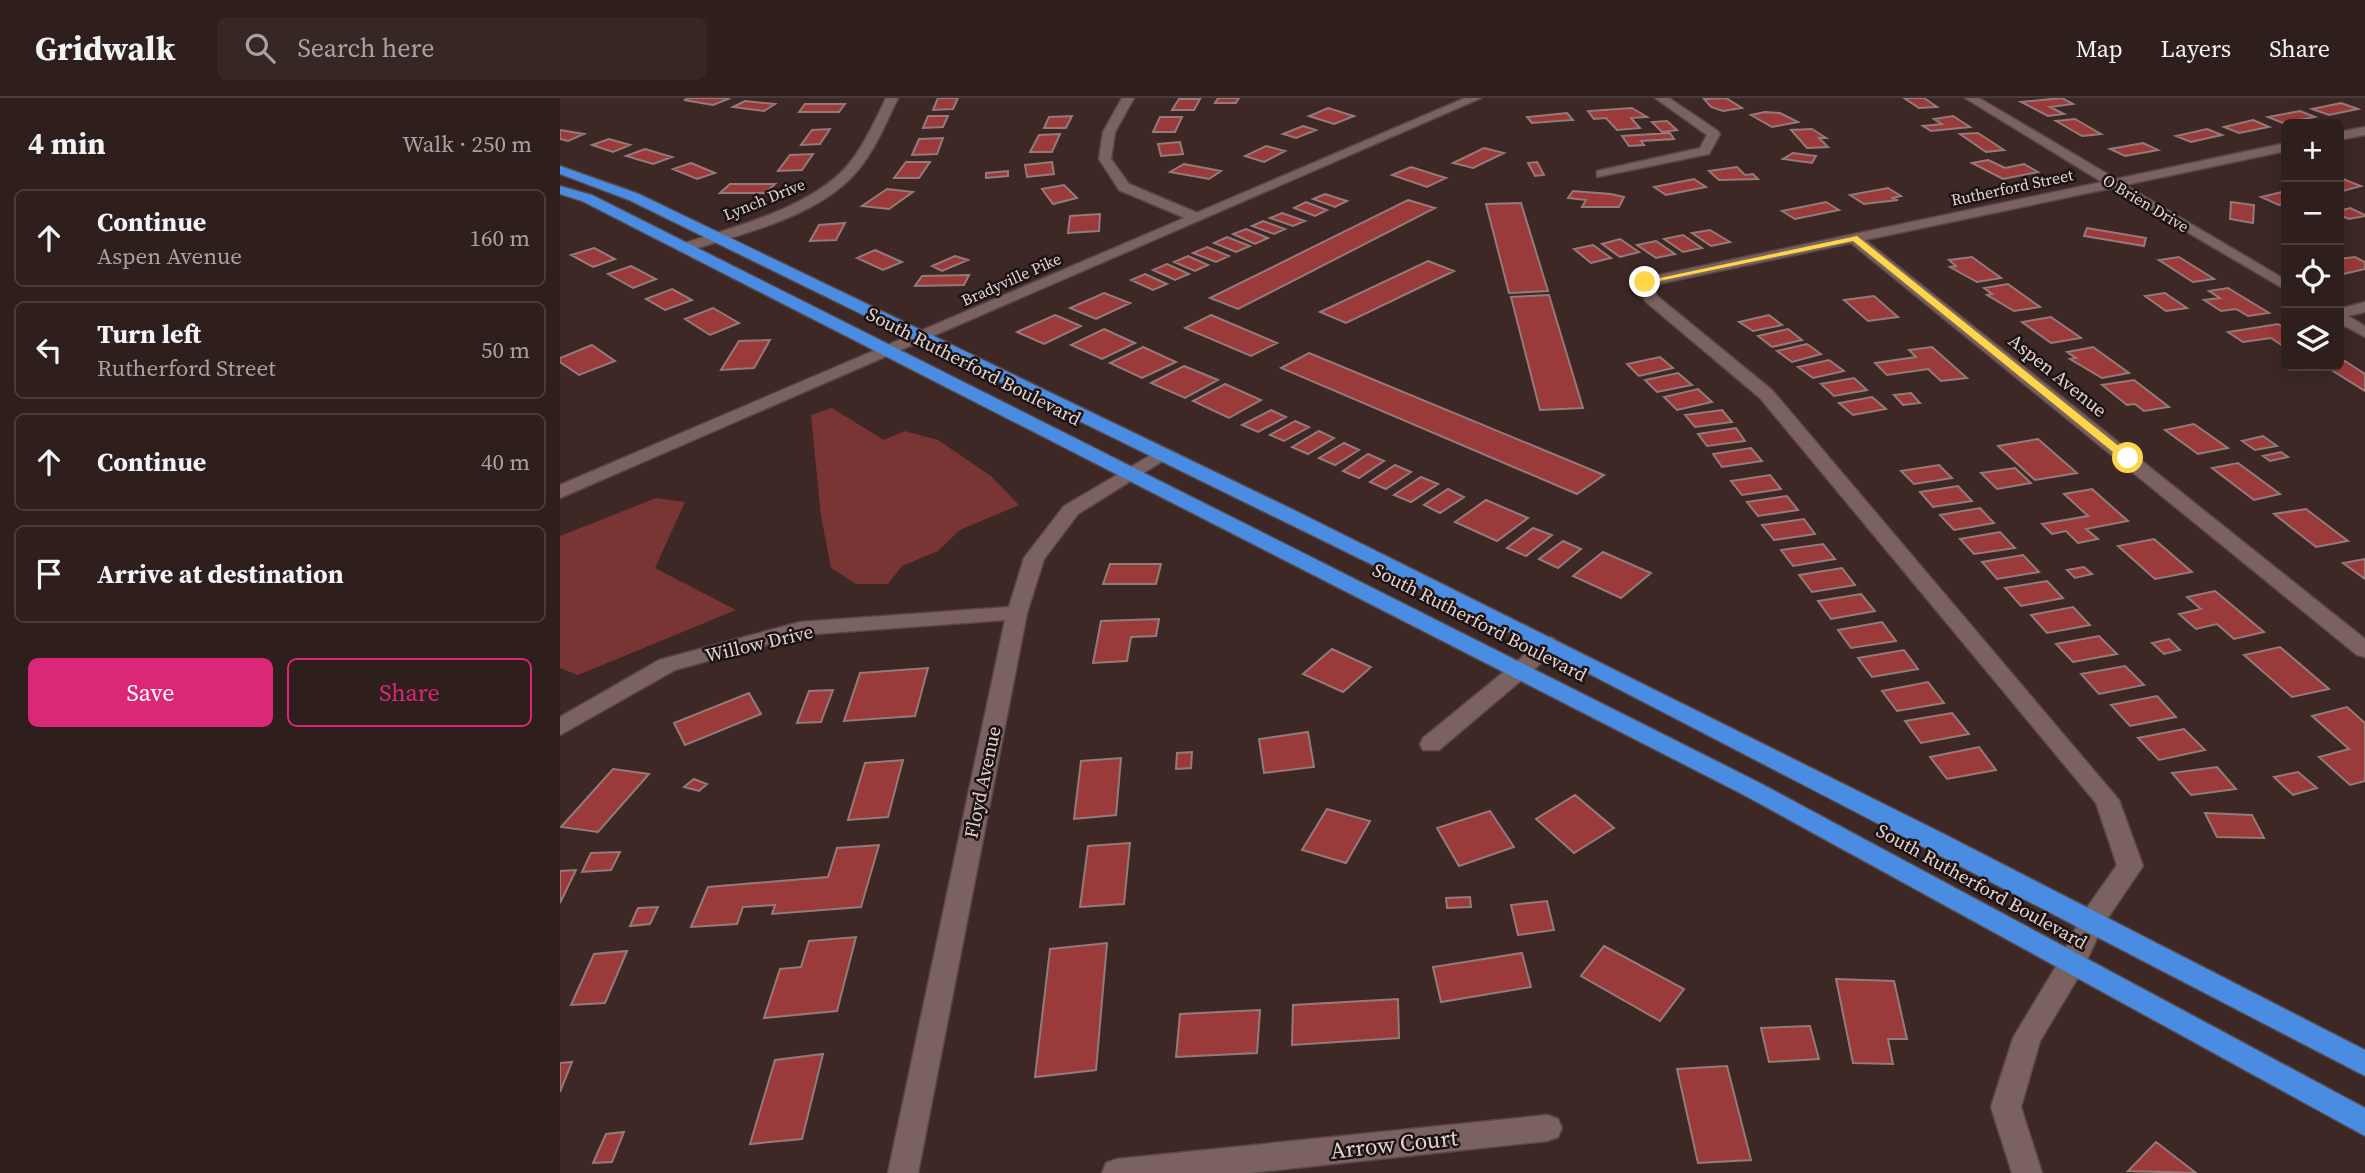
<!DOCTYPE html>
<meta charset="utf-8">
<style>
body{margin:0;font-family:"Source Serif 4",serif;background:#362725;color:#f1f3f6}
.controls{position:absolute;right:21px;top:21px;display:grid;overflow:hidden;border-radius:10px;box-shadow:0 7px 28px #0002}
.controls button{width:63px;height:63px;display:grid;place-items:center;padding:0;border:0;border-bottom:2px solid #493c3b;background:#2e1e1c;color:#f1f3f6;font:35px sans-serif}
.stop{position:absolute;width:21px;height:21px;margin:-16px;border:5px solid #ffd54a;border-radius:50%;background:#fff}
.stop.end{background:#ffd54a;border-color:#fff;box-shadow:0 2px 7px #0008}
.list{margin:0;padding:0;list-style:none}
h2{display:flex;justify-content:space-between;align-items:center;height:91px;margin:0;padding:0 28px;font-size:30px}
h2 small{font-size:23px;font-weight:400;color:#a7a2a3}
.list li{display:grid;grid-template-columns:46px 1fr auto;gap:21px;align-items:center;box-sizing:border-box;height:98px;margin:0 14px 14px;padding:0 14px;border:2px solid #493c3b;border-radius:10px}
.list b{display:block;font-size:26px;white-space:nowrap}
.list p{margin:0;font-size:23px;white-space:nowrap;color:#a7a2a3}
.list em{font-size:23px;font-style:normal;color:#a7a2a3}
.actions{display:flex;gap:14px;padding:21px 28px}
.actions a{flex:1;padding:16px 0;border:2px solid #db2777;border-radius:10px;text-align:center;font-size:24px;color:#db2777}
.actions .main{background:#db2777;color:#fff}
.icon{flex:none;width:38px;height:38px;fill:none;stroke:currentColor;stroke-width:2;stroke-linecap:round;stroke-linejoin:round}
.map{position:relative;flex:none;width:1805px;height:1075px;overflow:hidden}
header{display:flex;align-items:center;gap:42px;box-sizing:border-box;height:98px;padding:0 35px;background:#2e1e1c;border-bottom:2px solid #493c3b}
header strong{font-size:33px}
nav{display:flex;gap:38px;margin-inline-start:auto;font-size:24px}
.search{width:490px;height:63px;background:#362725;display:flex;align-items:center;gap:18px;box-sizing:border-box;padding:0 24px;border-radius:10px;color:#a7a2a3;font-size:26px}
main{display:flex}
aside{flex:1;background:#2e1e1c}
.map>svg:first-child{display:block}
.green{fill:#783534}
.building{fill:#9b3a3b;stroke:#947a79;stroke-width:2}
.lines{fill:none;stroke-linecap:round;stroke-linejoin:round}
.street-casing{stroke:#584746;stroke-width:3}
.secondary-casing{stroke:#584746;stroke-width:3}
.highway-casing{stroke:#584746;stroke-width:3}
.street{fill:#7b6260;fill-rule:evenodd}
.secondary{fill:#7b6260;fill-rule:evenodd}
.highway{fill:#4a8ce1;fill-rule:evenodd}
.route{fill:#ffd54a}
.labels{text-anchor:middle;stroke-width:5;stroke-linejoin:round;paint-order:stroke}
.far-street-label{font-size:16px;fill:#e1d3d2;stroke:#1d1313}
.street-label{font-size:19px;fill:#e1d3d2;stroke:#1d1313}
.near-street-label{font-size:23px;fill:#e1d3d2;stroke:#1d1313}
</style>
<header>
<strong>Gridwalk</strong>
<div class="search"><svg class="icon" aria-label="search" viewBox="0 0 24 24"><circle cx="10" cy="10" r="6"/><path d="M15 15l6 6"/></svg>Search here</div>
<nav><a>Map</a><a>Layers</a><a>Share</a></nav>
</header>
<main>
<aside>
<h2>4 min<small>Walk · 250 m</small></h2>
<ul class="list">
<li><svg class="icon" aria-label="ahead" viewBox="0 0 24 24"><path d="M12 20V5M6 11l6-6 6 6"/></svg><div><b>Continue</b><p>Aspen Avenue</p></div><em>160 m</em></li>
<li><svg class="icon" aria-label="left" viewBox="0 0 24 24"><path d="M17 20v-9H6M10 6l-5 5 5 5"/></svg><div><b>Turn left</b><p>Rutherford Street</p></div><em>50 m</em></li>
<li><svg class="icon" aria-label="ahead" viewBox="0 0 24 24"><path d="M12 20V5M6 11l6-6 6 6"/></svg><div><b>Continue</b></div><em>40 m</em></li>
<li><svg class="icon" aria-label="arrive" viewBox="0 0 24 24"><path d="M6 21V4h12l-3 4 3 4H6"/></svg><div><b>Arrive at destination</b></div></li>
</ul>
<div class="actions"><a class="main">Save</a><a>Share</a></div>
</aside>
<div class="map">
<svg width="1805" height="1075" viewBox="0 0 1805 1075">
<rect width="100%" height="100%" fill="#3d2826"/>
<path class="green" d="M272 310 324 342 344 333 378 342 431 378 459 407 400 432 378 453 342 468 328 486H296L271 470 261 418 251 317Z
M96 400 125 404 95 470 176 512 18 577 0 570V438Z"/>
<path class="building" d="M130 0H163L168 1 153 7 124 2Z
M378 0H398L393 11 373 12Z
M658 0H679L676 5H655Z
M1166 0 1182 10 1163 13 1151 9 1144 1Z
M1344 0H1364L1377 9 1359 10Z
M1502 0 1513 6 1490 9 1504 16 1488 18 1461 4Z
M619 1H640L634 12H612Z
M185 3 215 6 204 13 173 9Z
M1781 5 1798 11 1769 17 1752 11Z
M245 6H285L279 14H239Z
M768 10 794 18 774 26 749 18Z
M1072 10 1087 19 1071 20 1080 30 1057 32 1046 20 1034 21 1028 13Z
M1740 13 1755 19 1723 25 1708 19Z
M1205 14 1220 15 1238 24 1212 29 1191 17Z
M1007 15 1013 22 972 25 967 19Z
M368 18H388L383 29 363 30Z
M512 18 506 30H484L489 19Z
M1393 18 1410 29 1371 33 1363 28 1382 26 1374 21Z
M600 19H622L615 34H593Z
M1515 21 1541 36 1522 38 1496 23Z
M1693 22 1709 29 1679 35 1664 29Z
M1107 23 1117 32 1102 34 1092 24Z
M743 28 756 32 736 40 723 36Z
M270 31 260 46 241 47 252 32Z
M1252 31 1266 40H1259L1268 49 1247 50 1231 32Z
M1647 31 1662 37 1631 44 1616 38Z
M0 32 24 36 8 43 0 41Z
M1110 35 1114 41 1081 43 1084 47 1069 48 1062 38Z
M1418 35 1444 52 1426 54 1400 36Z
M500 36 492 54H470L479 37Z
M383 40 377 56 352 57 359 41Z
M49 41 70 47 53 54 32 47Z
M620 44 623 56 601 58 598 46Z
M1583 45 1598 52 1565 58 1550 51Z
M706 48 725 53 704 64 685 58Z
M924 50 944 55 913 70 893 65Z
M85 51 112 59 93 66 66 58Z
M1233 55 1256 58 1252 65 1223 61Z
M253 56 242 72 218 73 230 57Z
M1428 62 1445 70 1464 66 1478 74 1443 81 1412 65Z
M346 64H370L359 80H334Z
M492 64 494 76 467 79 465 67Z
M977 64 984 77 975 78 968 65Z
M131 65 155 75 137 81 113 71Z
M624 66 661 73 649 81 610 74Z
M851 69 886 80 867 89 832 77Z
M1177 69 1185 77 1193 76 1198 81 1159 82 1149 73Z
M448 73V78L426 80V75Z
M1134 81 1146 89 1106 97 1094 89Z
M1783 81 1801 88 1779 94V82Z
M170 86H215L205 95H160Z
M504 87 517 100 493 106 482 91Z
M1328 90 1341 98 1333 100 1338 102 1304 106 1290 97Z
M327 91 353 94 329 111 302 108Z
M1013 93 1051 96 1064 99 1059 109H1022L1026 102 1008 100Z
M1726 93V105L1719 107 1701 99Z
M765 96 787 103 775 109 753 101Z
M848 102 875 110 678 211 650 200Z
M746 104 767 112 755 118 734 110Z
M1266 104 1279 112 1235 121 1222 113Z
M1671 104 1694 107 1693 125 1670 121Z
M961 105 988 193 949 195 926 106Z
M1790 110 1805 117V118L1789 121 1779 117V113Z
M722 115 745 123 733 128 710 120Z
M540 116 539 133 508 135 510 118Z
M703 123 725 131 714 136 692 128Z
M285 125 276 142 250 143 259 127Z
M1527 130 1586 140 1584 148 1524 138Z
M686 131 708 140 695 146 673 136Z
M1150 132 1170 144 1151 148 1132 135Z
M1123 137 1142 150 1123 154 1104 141Z
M667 139 690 148 676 154 654 145Z
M1060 141 1079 154 1060 159 1042 146Z
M1096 143 1115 156 1096 160 1077 147Z
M1033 147 1051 160 1031 165 1014 151Z
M647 149 669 158 656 164 633 155Z
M34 150 55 161 33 169 11 157Z
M315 152 342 164 323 172 297 160Z
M395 158 408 162 382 173 372 168Z
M628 158 648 167 635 173 614 164Z
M1412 159 1441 180 1417 184 1390 169 1396 168 1389 162Z
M1619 159 1654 181 1633 184 1599 162Z
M1795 159 1805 164V171L1779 177V161Z
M868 163 894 173 786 225 760 214Z
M607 166 629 176 615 182 593 172Z
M71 168 96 181 73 190 48 176Z
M585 176 607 186 593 192 571 182Z
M409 177 404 187 355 188 362 178Z
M1448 186 1480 209 1454 213 1427 197 1432 196 1424 190Z
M1668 190 1709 215 1688 218 1676 211 1661 213 1644 202 1660 200 1649 193Z
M112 191 132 202 105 212 86 201Z
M544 195 570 205 536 221 510 210Z
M1605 195 1627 210 1606 213 1585 198Z
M989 197 1023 310 980 312 951 199Z
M1314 198 1338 219 1308 223 1284 202Z
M153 210 179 225 150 237 125 221Z
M495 217 521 228 484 246 457 234Z
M651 217 717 245 691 258 625 230Z
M1209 217 1222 227 1193 233 1179 224Z
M1491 219 1521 240 1491 245 1462 224Z
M1718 226 1726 231V250L1711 240 1683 244 1668 234Z
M544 231 575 245 542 261 511 247Z
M1228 231 1242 242 1212 249 1198 238Z
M210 242 194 270 161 272 179 243Z
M1247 246 1261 256 1232 264 1217 253Z
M32 247 55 263 19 277 0 264V260Z
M583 249 616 264 582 280 550 265Z
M1372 249 1407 280 1381 283 1368 271 1327 277 1315 265 1356 259 1349 252Z
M1533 249 1569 275 1542 280 1510 261 1516 260 1507 254Z
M749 255 1044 377 1017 396 721 270Z
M1100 259 1113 270 1079 278 1067 266Z
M1269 262 1284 273 1253 280 1238 269Z
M1785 263 1805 276V293L1765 268H1779V264Z
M624 268 658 282 625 300 591 285Z
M1118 275 1132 287 1097 294 1085 282Z
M1294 280 1307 292 1274 298 1261 286Z
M1574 282 1609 309 1584 313 1575 306 1567 307 1542 287Z
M665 286 701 302 669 320 633 303Z
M1138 291 1152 304 1117 312 1104 299Z
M1351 295 1360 305 1343 307 1334 297Z
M1312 299 1326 311 1293 317 1279 305Z
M711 312 726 319 698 334 682 327Z
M1162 312 1172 324 1135 329 1125 317Z
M735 323 749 329 724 343 710 337Z
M1634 326 1668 350 1638 356 1605 332Z
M1176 330 1185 343 1147 348 1138 336Z
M759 333 774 340 748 356 732 349Z
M1703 338 1717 348 1695 352 1682 343Z
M1478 341 1517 375 1475 382 1438 348Z
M784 345 799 352 775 367 759 360Z
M1191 350 1202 363 1162 369 1153 356Z
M1721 354 1728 359 1710 363 1703 358Z
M808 356 824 363 799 380 783 373Z
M1678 365 1720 396 1694 402 1652 370Z
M835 367 851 374 826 391 810 384Z
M1379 367 1392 380 1354 386 1341 373Z
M1455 370 1471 385 1437 391 1421 375Z
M1210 377 1221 391 1182 397 1171 383Z
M861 379 878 386 851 404 834 397Z
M1398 388 1412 403 1373 409 1360 394Z
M888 391 904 399 880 415 864 407Z
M1532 391 1568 423 1526 431 1538 441 1518 445 1506 433 1492 436 1482 426 1528 418 1504 396Z
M1227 398 1238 412 1198 418 1187 404Z
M926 402 968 420 937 443 895 424Z
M1420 410 1434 425 1394 432 1380 417Z
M1746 411 1788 443 1756 449 1714 416Z
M1244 421 1255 436 1214 442 1202 427Z
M973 430 992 437 966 458 947 450Z
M1440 434 1455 450 1414 456 1400 441Z
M1594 441 1632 474 1595 481 1558 448Z
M1003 443 1021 451 998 470 979 461Z
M1263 446 1275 461 1233 468 1221 452Z
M1043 454 1091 475 1061 500 1013 478Z
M1463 457 1479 474 1437 481 1422 464Z
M1805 461V481L1783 465Z
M550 466H601L596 486H543Z
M1524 469 1532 476 1515 480 1507 472Z
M1282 470 1295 487 1252 494 1239 477Z
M1487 483 1503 500 1461 508 1445 490Z
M1655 493 1704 534 1674 541 1657 526 1636 531 1619 516 1641 511 1627 499Z
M1301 496 1315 513 1271 521 1258 503Z
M1513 509 1530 527 1487 535 1471 517Z
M599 521 596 538 571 539 567 563 533 565 541 523Z
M1322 524 1336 543 1291 550 1278 532Z
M1539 538 1557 556 1513 564 1496 546Z
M1609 541 1620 552 1604 556 1592 545Z
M1720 549 1769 591 1732 599 1684 557Z
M772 551 811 569 783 594 743 576Z
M1344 552 1358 571 1312 579 1298 560Z
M1565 568 1584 587 1539 596 1521 576Z
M368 570 355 618 284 623 300 575Z
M1368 584 1384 605 1337 613 1322 593Z
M273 592 261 624 237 625 249 593Z
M189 595 201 616 125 647 114 625Z
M1597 598 1616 619 1570 628 1551 607Z
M1787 609 1805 625V683L1790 687 1759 659 1789 651 1752 618Z
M1392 615 1409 636 1361 645 1345 623Z
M1624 631 1645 652 1599 662 1578 640Z
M748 634 754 669 704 675 699 641Z
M1419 649 1436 672 1387 681 1370 659Z
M632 654 631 670 616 671 617 655Z
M561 660 556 717 514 721 521 663Z
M343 662 328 719 288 722 305 665Z
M1657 669 1676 691 1631 697 1612 675Z
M53 671 89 676 38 734 1 729Z
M1738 674 1757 690 1733 697 1714 679Z
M134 681 147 686 139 693 124 689Z
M1015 697 1054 730 1014 755 976 721Z
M767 711 810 723 786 765 742 752Z
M930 713 954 749 899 768 877 730Z
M1645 715 1692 717 1704 740 1657 739Z
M570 745 564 806 520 809 528 748Z
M319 747 301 809 212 816 215 807 183 809 177 826 131 829 148 789 268 779 277 750Z
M60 754 51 772 22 774 31 755Z
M16 772 0 805V773Z
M910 799 911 809 887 810 886 800Z
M987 803 994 832 958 837 951 807Z
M98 809 90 826 70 828 78 810Z
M296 839 277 913 204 920 220 871 241 869 249 843Z
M547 845 536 972 475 979 490 851Z
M1044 848 1124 891 1100 923 1021 878Z
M67 853 45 905 11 907 34 856Z
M962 855 971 889 881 904 873 869Z
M1276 881 1334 883 1347 941H1328L1333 966 1293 965Z
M838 901 839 940 732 947 733 907Z
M700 912 697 955 616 959 620 916Z
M1250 928 1259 961 1209 964 1201 930Z
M263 956 242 1041 190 1046 215 962Z
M12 964 0 994V965Z
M1167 968 1191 1062 1138 1065 1117 971Z
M64 1034 52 1064 33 1065 46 1036Z
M1596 1044 1636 1075 1568 1073Z"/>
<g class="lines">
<g class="street-casing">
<path id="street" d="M326 0H338C327 23 317 47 302 67 264 118 186 134 129 153H119V147C173 129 257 109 292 62 306 43 316 21 326 0Z
M562 0H574L555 34 551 61 569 86 640 116V122H630L559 92 539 61 543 34Z
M1095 0H1109L1158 33 1160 36 1149 56 1037 79V73L1140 50 1147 37Z
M1405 0H1419L1556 81 1726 45V53L1565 87 1726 182V192L1552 90 1305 142 1805 541V559L1797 557 1291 145 1093 187 1097 198 1212 292 1559 702 1583 768 1543 827 1522 873 1480 943 1461 1009 1482 1075H1452L1431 1009 1453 940 1501 860 1523 815 1557 767 1536 705 1200 300 1085 203 1078 184 1085 180 1542 84Z
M1805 29V37L1779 42V34Z
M1805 204V214L1788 218 1805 228V239L1779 225V211Z
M603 350 612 355 609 359 518 416 484 461 467 515 358 1075H328L445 522 241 537 115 572 0 637V619L99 562 240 524 449 509 464 460 504 408Z
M991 539 1002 546 998 551 879 652H863L860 646 863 640 984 541Z
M987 1017 998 1021 1002 1030 998 1039 987 1043 689 1075H542L546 1065 557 1061Z"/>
</g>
<g class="secondary-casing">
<path id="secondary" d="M905 0H921L0 400V387Z"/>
</g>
<g class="highway-casing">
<path id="highway" d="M0 68 79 96 734 412 1384 736 1805 952V978L937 528 69 102 0 76Z
M0 88 32 97 1198 684 1805 1010V1038L1182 696 22 103 0 96Z"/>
</g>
<use href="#street" class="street"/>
<use href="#secondary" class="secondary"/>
<use href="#highway" class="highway"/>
</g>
<path class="route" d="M1297 138 1571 358V363H1564L1293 143 1085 186 1081 184Z"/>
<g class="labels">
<g class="far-street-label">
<text transform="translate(1452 89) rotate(-12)" y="6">Rutherford Street</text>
<text transform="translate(204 101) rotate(-22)" y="6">Lynch Drive</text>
<text transform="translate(1586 105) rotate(31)" y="6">O Brien Drive</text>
<text transform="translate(451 181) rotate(-24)" y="6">Bradyville Pike</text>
</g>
<g class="street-label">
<text transform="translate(414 268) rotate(27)" y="7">South Rutherford Boulevard</text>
<text transform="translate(1498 277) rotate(39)" y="7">Aspen Avenue</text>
<text transform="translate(920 524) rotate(27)" y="7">South Rutherford Boulevard</text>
<text transform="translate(199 545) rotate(-13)" y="7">Willow Drive</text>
<text transform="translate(422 684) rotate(-78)" y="7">Floyd Avenue</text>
<text transform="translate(1422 788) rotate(29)" y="7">South Rutherford Boulevard</text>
</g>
<g class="near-street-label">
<text transform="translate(834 1046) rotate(-6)" y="8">Arrow Court</text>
</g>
</g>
</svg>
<div class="controls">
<button>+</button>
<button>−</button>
<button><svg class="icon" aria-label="locate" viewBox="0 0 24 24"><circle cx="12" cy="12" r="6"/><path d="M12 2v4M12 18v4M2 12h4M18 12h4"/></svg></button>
<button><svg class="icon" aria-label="layers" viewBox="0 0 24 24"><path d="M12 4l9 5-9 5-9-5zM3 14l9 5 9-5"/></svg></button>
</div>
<div class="stop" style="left:1568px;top:360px"></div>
<div class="stop end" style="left:1085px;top:184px"></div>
</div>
</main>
